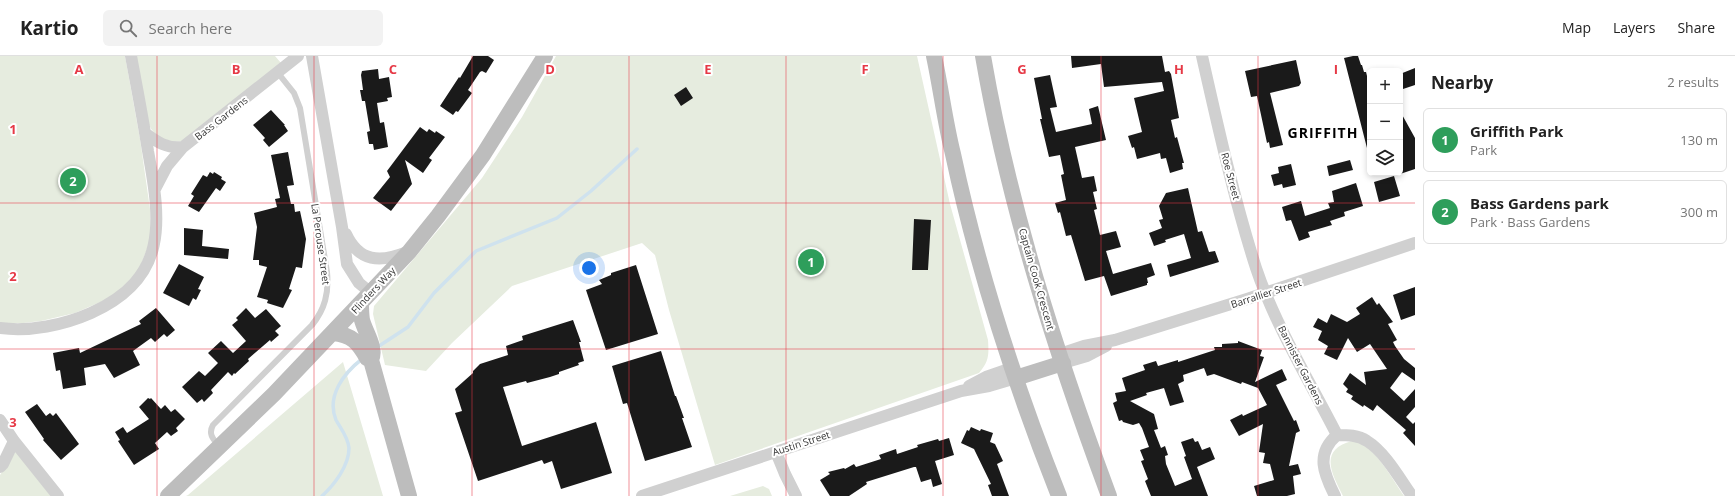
<!DOCTYPE html>
<meta charset="utf-8">
<style>
body{margin:0;font-family:"Open Sans",sans-serif;background:#f2f2f2;color:#222}
.controls{position:absolute;right:12px;top:12px;display:grid;overflow:hidden;border-radius:6px;box-shadow:0 2px 6px #0003}
.controls button{width:36px;height:36px;display:grid;place-items:center;padding:0;border:0;border-bottom:1px solid #e0e0e0;background:#fff;color:#222;font:20px sans-serif}
.you{position:absolute;left:589px;top:212px;width:14px;height:14px;margin:-10px;border:3px solid #fff;border-radius:50%;background:#1a73e8;box-shadow:0 0 0 6px #1a73e833}
.badge{display:grid;place-items:center;width:26px;height:26px;border-radius:50%;background:#e63946;color:#fff;font-size:13px;font-weight:700}
.pin{position:absolute;translate:-50% -50%;border:2px solid #fff;box-shadow:0 1px 4px #0006}
.list{margin:0;padding:0;list-style:none}
h2{display:flex;justify-content:space-between;align-items:center;height:52px;margin:0;padding:0 16px;font-size:17px}
h2 small{font-size:13px;font-weight:400;color:#767676}
.list li{display:grid;grid-template-columns:26px 1fr auto;gap:12px;align-items:center;box-sizing:border-box;height:64px;margin:0 8px 8px;padding:0 8px;border:1px solid #e0e0e0;border-radius:6px}
.list b{display:block;font-size:15px;white-space:nowrap}
.list p{margin:0;font-size:13px;white-space:nowrap;color:#767676}
.list em{font-size:13px;font-style:normal;color:#767676}
.icon{flex:none;width:22px;height:22px;fill:none;stroke:currentColor;stroke-width:2;stroke-linecap:round;stroke-linejoin:round}
.map{position:relative;flex:none;width:1415px;height:440px;overflow:hidden}
header{display:flex;align-items:center;gap:24px;box-sizing:border-box;height:56px;padding:0 20px;background:#fff;border-bottom:1px solid #e0e0e0}
header strong{font-size:19px}
nav{display:flex;gap:22px;margin-inline-start:auto;font-size:14px}
.search{width:280px;height:36px;background:#f2f2f2;display:flex;align-items:center;gap:10px;box-sizing:border-box;padding:0 14px;border-radius:6px;color:#767676;font-size:15px}
main{display:flex}
aside{flex:1;background:#fff}
.map>svg:first-child{display:block}
.green{fill:#e6ecdf}
.lines{fill:none;stroke-linecap:round;stroke-linejoin:round}
.stream{stroke:#cfe2ee;stroke-width:3.5}
.building{fill:#1a1a1a}
.lane{stroke:#d0d0d0;stroke-width:6}
.street{stroke:#d0d0d0;stroke-width:12}
.secondary{stroke:#bdbdbd;stroke-width:16}
.grid{fill:none;stroke:#e63946;stroke-width:1;stroke-opacity:0.55}
.labels{text-anchor:middle;stroke-width:4;stroke-linejoin:round;paint-order:stroke}
.street-label{font-size:10px;fill:#333;stroke:#fff}
.district-label{font-size:14px;font-weight:bold;letter-spacing:1px;fill:#000;stroke:#fff}
.grid-label{font-size:13px;text-anchor:middle;font-weight:bold;fill:#e63946;stroke:#fff;stroke-width:4;stroke-linejoin:round;paint-order:stroke}
</style>
<header>
<strong>Kartio</strong>
<div class="search"><svg class="icon" aria-label="search" viewBox="0 0 24 24"><circle cx="10" cy="10" r="6"/><path d="M15 15l6 6"/></svg>Search here</div>
<nav><a>Map</a><a>Layers</a><a>Share</a></nav>
</header>
<main>
<div class="map">
<svg width="1415" height="440" viewBox="0 0 1415 440">
<rect width="100%" height="100%" fill="#fff"/>
<path class="green" d="M0 0H125L140 83 150 153 151 183 138 216 112 241 75 257 41 265 23 267H0Z
M135 0H275L281 7 183 85C169 87 155 82 149 69Z
M556 0H917L950 148 988 284C989 299 989 305 979 317L715 409 669 254 655 199 642 187 512 230 452 287 426 315 385 309 373 258 374 250 482 122 522 61Z
M343 306 383 440H186L188 439Z
M1352 385C1374 387 1392 423 1404 440H1343C1332 418 1318 394 1352 385Z
M15 396H17L51 440H0V419Z
M763 430 769 433 772 440H730Z"/>
<g class="lines">
<path class="stream" d="M376 292 408 271 434 237 476 195 557 162 591 135 637 93
M322 440C334 429 349 410 349 392 348 381 341 373 336 364 326 340 344 317 362 303"/>
</g>
<path class="building" d="M473 0H488L494 4 486 17 482 15 480 16 468 34 472 37 458 56 456 55 453 59 440 50 459 21 460 22Z
M1071 0H1162L1165 16 1169 15 1171 18 1179 62 1171 64 1175 82 1177 81 1184 107H1182L1183 113 1170 117 1166 102 1161 103 1160 97 1137 103 1134 91 1132 92 1128 80 1142 76 1134 42 1164 35 1162 26 1104 31 1101 8 1072 12Z
M1353 0H1358L1361 9H1362L1364 16H1366L1368 24 1370 25V91L1367 92 1344 2Z
M1296 4 1301 27 1299 30 1270 37 1283 89 1270 92 1269 86 1267 87 1257 40 1251 41 1245 15Z
M1415 12V29L1400 34V18Z
M378 13 379 23 389 21 392 41 387 42 388 45 377 47 380 67 384 66 388 91 374 94 373 88H369L367 76 370 75 365 45H362L360 34H363L361 19 362 15Z
M1050 19 1057 51 1050 52 1056 76 1092 68 1089 53 1098 50 1106 84 1075 91 1082 122 1094 120 1097 135 1093 136 1097 153 1094 154 1100 179 1116 175 1121 191 1106 195 1113 218 1151 207 1155 219 1147 222 1148 227H1147V229L1111 240 1104 220 1085 225 1071 179 1066 180 1060 156 1058 157 1055 147 1066 144 1061 119 1064 118 1060 99 1049 101 1040 63H1042L1034 22Z
M686 31 693 42 681 50 674 39Z
M271 54 285 69H284L288 75 269 91 263 84 265 82 253 69Z
M1400 55 1415 82V113L1400 118Z
M420 71 427 76 429 73 435 77 436 75 445 81 429 102 432 104 423 117 405 104 412 128 391 155 373 142 390 121 387 115Z
M288 96 294 129 287 130 291 148H294L295 156 300 155 306 183 302 212 296 211 289 233 292 234 283 252 267 247 268 244 257 241 267 211 259 209V204H253L257 171 254 157 277 151 275 143 280 142 271 99Z
M1350 104 1353 114 1329 120 1327 110Z
M1291 108 1296 129 1283 132 1282 128 1274 130 1271 119 1279 117 1278 111Z
M210 116 213 118 214 116 222 121 221 123 226 126 220 135 216 132 199 156 188 150 194 140 191 138 203 119 207 121Z
M1394 120 1400 140 1379 146 1374 126Z
M1356 127 1363 150 1344 156 1345 160 1330 165 1332 169 1308 176 1310 181 1299 185 1291 164 1286 165 1282 151 1301 145 1305 160 1330 152 1328 147 1334 146 1332 135Z
M1188 132 1198 176 1202 175 1209 196 1215 195 1219 206 1170 221 1167 209 1191 202 1184 178 1165 184 1166 186 1154 190 1149 177 1162 172 1159 164 1163 163 1159 150 1166 137Z
M914 163 931 164 928 214H912Z
M184 172 203 174 202 190 229 193 228 203 184 199Z
M179 208 204 221 198 233 201 234 196 244 193 242 189 250 163 237Z
M636 209 658 278 606 294 586 234 602 228 599 224 611 219V217Z
M1415 231V259L1401 264 1393 239Z
M1372 241 1377 249 1379 247 1393 266 1388 268 1397 284 1393 286 1395 290 1404 303 1415 312V325L1402 316 1390 332 1404 345 1415 333V351L1406 361 1413 368 1415 366V390L1403 377 1406 374 1377 349 1373 355 1364 349 1363 351 1351 343 1353 340 1346 336 1348 333 1343 328 1350 317 1366 329 1364 316 1387 313 1370 288 1357 296 1348 282 1337 304 1324 298 1328 290 1318 284 1322 275 1313 271 1318 262 1327 267 1331 258 1347 266 1360 258 1356 252Z
M156 252 175 274 167 281 164 278 155 286 151 282 133 295 140 309 114 322 105 308 84 312 86 329 63 333 60 314 56 315 53 297 79 292 80 297 141 268 139 265Z
M246 252 255 262 266 253 281 270 275 275 279 279 271 286 270 284 248 303 249 305 235 318 234 317 232 320 228 316 211 334 213 337 204 346 202 343 197 347 182 331 199 315 205 320 218 307 208 297 221 285 233 297 246 285 232 269 238 264 236 262Z
M573 264 581 286H579L584 305 578 307 579 309 559 316V318L550 321 527 327 526 325 503 331 522 390 596 366 612 417 561 433 552 405 544 408 542 404 478 425 455 357 462 355 455 333 473 317V315L480 308 508 299 506 290 523 284 522 280Z
M1238 285 1262 294 1260 300 1264 301 1255 326 1282 313 1287 324 1276 329 1294 365 1296 364 1300 375 1296 377 1289 410 1298 408 1301 418 1293 420 1295 438 1287 440H1257L1254 430 1274 424 1270 408 1263 407 1265 397 1259 396 1263 368 1239 380 1230 364 1242 358 1243 360 1267 349 1258 332 1242 326 1241 328 1214 318 1207 320 1204 312 1183 319 1184 325 1178 328 1184 346 1170 350 1164 332 1146 337 1147 339 1130 345 1154 358 1158 373 1154 374 1161 392 1165 390 1168 399 1165 400 1166 408 1175 430 1192 423 1184 401 1186 400 1181 386 1193 382 1195 386 1198 385 1202 394 1210 391 1215 403 1197 411 1208 440H1151L1145 425 1148 423 1141 405 1144 404 1140 394 1149 391 1142 372 1139 367 1133 369 1123 366 1122 364 1119 365 1113 347 1117 345 1115 337 1126 335 1122 322 1145 314 1143 309 1156 305 1158 310 1178 304V306L1215 294 1214 291H1222V288L1238 287Z
M661 295 675 340H676L684 362H682L692 391 645 405 627 347 623 348 612 310Z
M148 342 150 343 151 342 161 353 165 349 171 356 175 353 185 363 176 372 178 375 171 380 167 376 155 387 159 393 134 409 118 385 120 384 115 376 123 371 127 377 149 363 139 351Z
M37 348 46 360 50 357 53 360 56 357 79 388 61 404 43 384 44 383 25 356Z
M971 371 980 375 981 373 993 377 990 386 995 388 1003 405 997 408 1009 440H992L988 429 991 428 974 393 961 387 967 374 969 375Z
M949 382 954 399 935 405 942 428 933 431 931 423 921 426 916 411H914L866 426 867 428 849 440H830L820 424 830 418 828 416 844 412 845 413 854 408 856 411 881 403 879 399 896 393 897 398 918 391 917 389 938 383 939 385Z"/>
<g class="lines">
<path class="lane" d="M219 390C213 383 208 378 213 369L312 269C325 253 329 237 327 216L300 52 294 37 278 17"/>
<path class="street" d="M312 0 342 171 347 208 359 227 371 237
M1202 0C1218 71 1234 143 1256 212 1275 269 1310 326 1337 379 1348 379 1358 379 1367 385 1385 396 1400 423 1412 440
M145 77C157 86 167 93 183 91
M155 133 167 110 183 91 298 0
M346 178C359 206 380 207 407 196
M0 272C30 276 64 269 91 257 169 222 161 166 148 95 143 63 137 32 131 0
M1060 298 1084 290 1115 284 1247 243 1415 187
M1063 307 1087 300 1106 290
M969 330 986 321 1012 312
M0 364 14 385 58 440
M776 396 785 418 796 440
M0 411 3 408 14 385
M642 440 961 335 989 330 1016 322
M1335 440C1324 418 1315 398 1337 379"/>
<path class="secondary" d="M934 0C941 33 945 66 953 98 978 215 1015 329 1059 440
M983 0C1009 151 1056 297 1109 440
M361 248C361 253 361 258 362 264 365 276 377 292 371 304L409 440
M333 277C352 279 358 286 367 302L371 304
M1016 322 1063 307
M168 440 274 338 409 196 438 160 483 99 545 0"/>
</g>
<path class="grid" d="M157 0V440M314 0V440M472 0V440M629 0V440M786 0V440M943 0V440M1101 0V440M1258 0V440M0 147H1415M0 293H1415"/>
<g class="labels">
<g class="street-label">
<text transform="translate(221 62) rotate(-38)" y="4">Bass Gardens</text>
<text transform="translate(1231 120) rotate(75)" y="4">Roe Street</text>
<text transform="translate(321 188) rotate(82)" y="4">La Perouse Street</text>
<text transform="translate(1037 223) rotate(74)" y="4">Captain Cook Crescent</text>
<text transform="translate(373 234) rotate(-47)" y="4">Flinders Way</text>
<text transform="translate(1266 237) rotate(-18)" y="4">Barrallier Street</text>
<text transform="translate(1301 309) rotate(63)" y="4">Bannister Gardens</text>
<text transform="translate(801 387) rotate(-18)" y="4">Austin Street</text>
</g>
<g class="district-label">
<text x="1323" y="82">GRIFFITH</text>
</g>
</g>
<g class="grid-label">
<text x="79" y="18">A</text>
<text x="236" y="18">B</text>
<text x="393" y="18">C</text>
<text x="550" y="18">D</text>
<text x="708" y="18">E</text>
<text x="865" y="18">F</text>
<text x="1022" y="18">G</text>
<text x="1179" y="18">H</text>
<text x="1336" y="18">I</text>
<text x="13" y="78">1</text>
<text x="13" y="225">2</text>
<text x="13" y="371">3</text>
</g>
</svg>
<div class="controls">
<button>+</button>
<button>−</button>
<button><svg class="icon" aria-label="layers" viewBox="0 0 24 24"><path d="M12 4l9 5-9 5-9-5zM3 14l9 5 9-5"/></svg></button>
</div>
<div class="you"></div>
<div class="pin badge" style="left:811px;top:206px;background:#2e9e5b">1</div>
<div class="pin badge" style="left:73px;top:125px;background:#2e9e5b">2</div>
</div>
<aside>
<h2>Nearby<small>2 results</small></h2>
<ul class="list">
<li><span class="badge" style="background:#2e9e5b">1</span><div><b>Griffith Park</b><p>Park</p></div><em>130 m</em></li>
<li><span class="badge" style="background:#2e9e5b">2</span><div><b>Bass Gardens park</b><p>Park · Bass Gardens</p></div><em>300 m</em></li>
</ul>
</aside>
</main>
